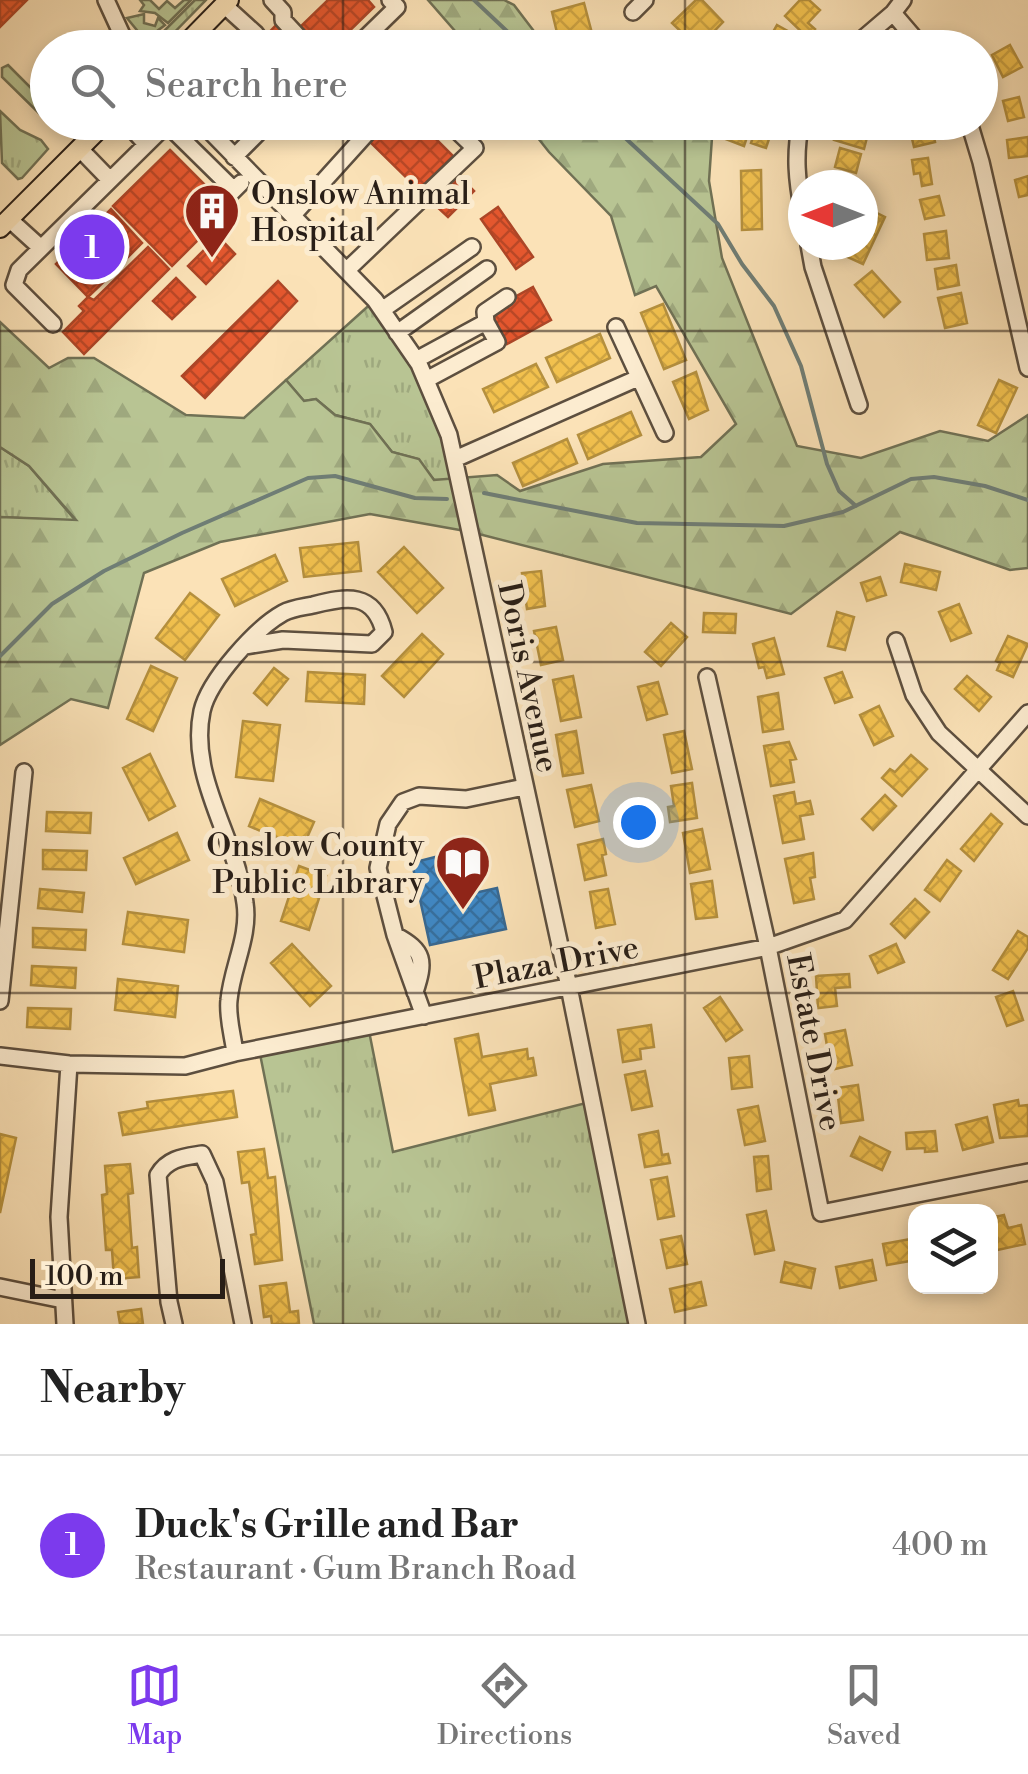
<!DOCTYPE html>
<meta charset="utf-8">
<style>
body{margin:0;font-family:"Libre Bodoni",serif;background:#f6f6f6;color:#222}
.controls{position:absolute;right:30px;bottom:30px;display:grid;overflow:hidden;border-radius:20px;box-shadow:0 5px 15px #0003}
.controls button{width:90px;height:90px;display:grid;place-items:center;padding:0;border:0;border-bottom:2px solid #e0e0e0;background:#fff;color:#222;font:50px sans-serif}
.compass{position:absolute;left:788px;top:170px;width:90px;height:90px;border-radius:50%;background:#fff;box-shadow:0 5px 15px #0003;rotate:270deg}
.scale{position:absolute;left:30px;bottom:25px;width:195px;box-sizing:border-box;padding-left:10px;border:5px solid #281e17;border-top:0;font-size:28px;line-height:35px;white-space:nowrap;color:#281e17;-webkit-text-stroke:8px #fcecd0;paint-order:stroke}
.you{position:absolute;left:638px;top:822px;width:35px;height:35px;margin:-25px;border:8px solid #fff;border-radius:50%;background:#1a73e8;box-shadow:0 0 0 15px #1a73e833}
.badge{display:grid;place-items:center;width:65px;height:65px;border-radius:50%;background:#7c3aed;color:#fff;font-size:32px;font-weight:700}
.pin{position:absolute;translate:-50% -50%;border:5px solid #fff;box-shadow:0 2px 10px #0006}
.list{margin:0;padding:0;list-style:none}
h2{display:flex;justify-content:space-between;align-items:center;height:130px;margin:0;padding:0 40px;font-size:42px}
h2 small{font-size:32px;font-weight:400;color:#767676}
.list li{display:grid;grid-template-columns:65px 1fr auto;gap:30px;align-items:center;box-sizing:border-box;height:180px;padding:0 40px;border-top:2px solid #e0e0e0}
.list b{display:block;font-size:38px;white-space:nowrap}
.list p{margin:0;font-size:32px;white-space:nowrap;color:#767676}
.list em{font-size:32px;font-style:normal;color:#767676}
.icon{flex:none;width:55px;height:55px;fill:none;stroke:currentColor;stroke-width:2;stroke-linecap:round;stroke-linejoin:round}
.map{position:relative;flex:none;width:1028px;height:1324px;overflow:hidden}
.search{position:absolute;background:#fff;box-shadow:0 5px 15px #0003;left:30px;right:30px;top:30px;height:110px;display:flex;align-items:center;gap:25px;box-sizing:border-box;padding:0 35px;border-radius:55px;color:#767676;font-size:38px}
.sheet{height:310px;background:#fff}
nav{display:flex;justify-content:space-around;align-items:center;box-sizing:border-box;height:140px;border-top:2px solid #e0e0e0;background:#fff;font-size:28px;color:#767676}
nav a{display:grid;justify-items:center;gap:5px}
nav .on{color:#7c3aed}
.map>svg:first-child{display:block}
.grass{fill:url(#grass-tufts);stroke:#707155;stroke-width:2.5}
.forest{fill:url(#forest-firs);stroke:#707155;stroke-width:2.5}
.homes{fill:url(#homes-cross-hatch);stroke:#b5903e;stroke-width:2.5}
.shops{fill:url(#shops-cross-hatch);stroke:#ac4627;stroke-width:2.5}
.schools{fill:url(#schools-cross-hatch);stroke:#386891;stroke-width:2.5}
.lines{fill:none;stroke-linecap:round;stroke-linejoin:round}
.stream{stroke:#6f7d75;stroke-width:4}
.minor-casing{stroke:#5d4f3f;stroke-width:20}
.major-casing{stroke:#281e17;stroke-width:22}
.minor{stroke:#fcecd0;stroke-width:15}
.major{stroke:#fbe2b7;stroke-width:18}
.grid{fill:none;stroke:#281e17;stroke-width:2.5;stroke-opacity:0.55}
.labels{text-anchor:middle;stroke-width:10;stroke-linejoin:round;paint-order:stroke}
.poi-label{font-size:32px;fill:#281e17;stroke:#fcecd0;text-anchor:start}
.street-label{font-size:32px;fill:#281e17;stroke:#fcecd0}
</style>
<div class="map">
<svg width="1028" height="1324" viewBox="0 0 1028 1324">
<defs>
<pattern id="grass-tufts" width="24" height="20" patternUnits="userSpaceOnUse" patternTransform="scale(2.5)"><rect width="24" height="20" fill="#b8c493"/><path d="M3 7l-1-3M5 7V3M7 7l1-3M15 17l-1-3M17 17v-4M19 17l1-3" fill="none" stroke="#9ea87e"/></pattern>
<pattern id="forest-firs" width="22" height="20" patternUnits="userSpaceOnUse" patternTransform="scale(2.5)"><rect width="22" height="20" fill="#b8c493"/><path d="M5 1l3.5 6h-7zM16 11l3.5 6h-7z" fill="#9ea87e"/></pattern>
<pattern id="homes-cross-hatch" width="8" height="8" patternUnits="userSpaceOnUse" patternTransform="scale(2.5)"><rect width="8" height="8" fill="#f2c14e"/><path d="M0 0l8 8M0 8l8-8" fill="none" stroke="#d0a543"/></pattern>
<pattern id="shops-cross-hatch" width="8" height="8" patternUnits="userSpaceOnUse" patternTransform="scale(2.5)"><rect width="8" height="8" fill="#e4572e"/><path d="M0 0l8 8M0 8l8-8" fill="none" stroke="#b94726"/></pattern>
<pattern id="schools-cross-hatch" width="8" height="8" patternUnits="userSpaceOnUse" patternTransform="scale(2.5)"><rect width="8" height="8" fill="#3f88c5"/><path d="M0 0l8 8M0 8l8-8" fill="none" stroke="#356f9f"/></pattern>
</defs>
<rect width="100%" height="100%" fill="#fbe2b7"/>
<filter id="stains"><feTurbulence type="fractalNoise" baseFrequency=".002" numOctaves="4"/><feColorMatrix values="0 0 0 0 .2 0 0 0 0 .09 0 0 0 0 .02 0 0 0 .5 -.17"/></filter>
<radialGradient id="worn" r=".72"><stop offset=".6" stop-color="#630" stop-opacity="0"/><stop offset="1" stop-color="#630" stop-opacity=".3"/></radialGradient>
<path class="grass" d="M140 0H150L159 9 167 1 175 8 184 0H191L168 23 155 13 140 11 144 5Z
M195 0H206L162 45 156 39Z
M144 14V23L155 26 158 18 165 25 145 40 127 18Z
M8 65 47 104 48 122 2 77V68Z
M0 111 20 130 41 140 48 149 22 178 18 179 2 163Z
M375 300 419 364 460 480H434L418 459 392 452 370 424 335 415 316 399 304 401 286 380Z
M0 447 29 466 76 521 0 517Z
M368 1026 393 1152 590 1102 637 1324H314L259 1049Z"/>
<path class="forest" d="M428 0H504L514 5 546 47H469Z
M526 123H713L709 181 722 258 797 446 861 458 940 431 988 441 1028 415V568L1010 570 900 532 791 614 471 532 370 514 220 542 144 573 108 708 71 699 0 745V517L76 520 29 466 0 447V322L49 368 68 358H94L186 415 244 418 286 380 304 401 316 399 335 415 370 424 392 452 419 459 434 480 497 475 520 491 603 464 701 457 736 424 656 286 635 295 611 216 549 152Z"/>
<path class="homes" d="M696 0H702L723 22 698 48 672 23Z
M800 0H809L820 10 808 23 815 29 807 37 785 16Z
M584 3 593 37 560 45 552 12Z
M777 25 804 40 800 48 791 43 789 48H764Z
M1010 45 1022 67 1003 77 992 55Z
M1019 97 1024 117 1008 121 1003 101Z
M729 122H752L744 146 723 138Z
M846 122H871L864 149 834 140 837 130 844 132Z
M908 122H931L935 142 914 147Z
M756 128 771 133 766 148 751 143Z
M1028 137V156L1009 158 1007 140Z
M840 148 861 154 856 173 835 167Z
M928 158 932 184 922 186 920 173 914 174 912 160Z
M761 170 762 229 742 230 741 171Z
M1028 176V195L1019 197 1015 180Z
M939 196 944 215 925 219 920 200Z
M865 207 885 217 863 264 843 255 848 245H863Z
M946 231 949 258 927 260 924 234Z
M956 265 959 285 938 289 935 269Z
M872 271 900 302 884 317 855 285Z
M961 293 967 323 945 328 938 298Z
M663 304 686 360 664 369 641 313Z
M600 334 610 358 557 382 546 358Z
M536 364 548 387 494 412 483 389Z
M696 372 708 410 689 419 673 382Z
M999 380 1017 388 996 433 978 425Z
M631 412 641 435 588 459 578 435Z
M567 439 577 463 523 486 513 463Z
M358 542 361 571 304 577 300 548Z
M404 547 443 588 417 613 378 572Z
M275 555 287 581 235 606 222 579Z
M905 564 940 572 936 590 901 582Z
M541 571 545 606 527 609 522 573Z
M880 577 886 595 867 601 861 583Z
M190 593 219 615 185 660 156 638Z
M959 604 971 633 951 641 939 612Z
M837 612 854 617 845 650 828 646Z
M704 613 736 614 735 633 703 632Z
M671 623 687 637 661 666 645 652Z
M556 627 563 660 541 665 534 631Z
M422 634 443 654 404 697 382 676Z
M1008 636 1028 644 1013 677 997 670 1000 663 996 661Z
M774 638 784 674 767 678 764 667 759 668 753 644Z
M151 666 177 678 153 731 127 719Z
M274 668 288 679 267 705 254 693Z
M308 672 365 675 364 704 306 701Z
M842 672 852 697 835 703 825 678Z
M573 676 581 717 561 721 553 680Z
M967 676 991 697 979 711 955 689Z
M658 682 667 714 647 720 638 687Z
M778 693 783 729 763 732 758 697Z
M879 706 893 736 874 745 860 715Z
M243 721 280 725 273 781 236 777Z
M576 731 583 773 563 776 556 735Z
M684 731 692 769 672 773 664 735Z
M789 742 796 759 790 760 794 782 771 786 764 746Z
M150 754 175 806 149 820 123 768Z
M911 755 927 769 902 796 882 778 890 769 895 772Z
M692 783 697 818 670 822 668 807 674 806 671 786Z
M591 785 599 821 575 827 567 790Z
M794 792 796 804 810 801 813 814 800 816 804 839 783 843 774 796Z
M885 795 896 806 873 830 862 819Z
M260 799 314 822 302 849 249 826Z
M47 812 91 813 90 833 46 831Z
M991 814 1002 824 974 861 961 849Z
M702 829 710 869 690 873 683 833Z
M177 833 189 860 136 884 124 858Z
M603 839 606 854 602 855 606 875 585 880 578 845Z
M43 850 87 851 86 870 43 869Z
M813 853 815 877 810 878 814 899 794 903 785 859Z
M947 860 961 871 940 901 925 890Z
M299 866 326 876 309 930 281 921Z
M712 881 717 917 696 919 691 884Z
M40 889 84 893 82 912 38 908Z
M608 889 615 924 596 928 590 892Z
M915 899 929 912 905 938 891 924Z
M128 912 188 920 184 952 123 944Z
M33 928 86 930 85 950 33 947Z
M1018 931 1028 937V948L1008 979 993 970Z
M292 944 331 986 310 1006 271 963Z
M896 944 904 962 878 973 870 956Z
M32 966 76 968 75 988 31 985Z
M849 974 850 987 835 988 837 1006 818 1008 816 976Z
M118 979 178 986 175 1017 115 1010Z
M1013 991 1023 1020 1007 1026 996 997Z
M720 997 742 1030 726 1041 704 1008Z
M28 1008 71 1009 70 1029 27 1027Z
M651 1025 654 1047 640 1049 641 1059 623 1062 618 1030Z
M845 1030 852 1065 831 1070 825 1034Z
M478 1034 482 1057 527 1049 528 1059 533 1058 536 1075 490 1084 495 1110 469 1115 455 1039Z
M749 1056 752 1087 732 1089 729 1058Z
M645 1071 652 1106 632 1110 625 1075Z
M858 1085 863 1120 841 1123 837 1088Z
M233 1091 237 1117 123 1135 119 1113 148 1108 147 1102Z
M1018 1100 1019 1106 1028 1105V1136L1000 1138 994 1105Z
M758 1106 765 1141 745 1145 738 1110Z
M987 1117 993 1142 963 1150 956 1125Z
M658 1131 662 1155 668 1154 670 1163 645 1167 639 1135Z
M935 1131 937 1151 925 1152V1148L907 1149 906 1133Z
M0 1134 16 1138 0 1213Z
M860 1137 890 1152 882 1170 851 1156Z
M264 1149 268 1178 275 1177 282 1260 255 1264 251 1235 256 1234 249 1182 242 1183 238 1152Z
M768 1156 771 1189 757 1191 754 1157Z
M130 1164 133 1193 128 1194 132 1248 137 1247 139 1277 114 1279 112 1250H106L102 1195 107 1194 105 1166Z
M667 1177 674 1216 658 1219 651 1180Z
M766 1211 774 1250 755 1254 747 1215Z
M1004 1215 1008 1228 1021 1225 1025 1244 993 1251 990 1218Z
M681 1236 687 1264 667 1268 661 1240Z
M916 1238V1274L913 1275 910 1261 887 1265 883 1244Z
M872 1260 876 1280 840 1288 836 1267Z
M785 1262 815 1269 811 1288 781 1282Z
M701 1282 706 1305 675 1312 670 1289Z
M286 1283 290 1312 298 1311 299 1324H272L271 1316 264 1317 260 1286Z
M141 1309 143 1324H120L118 1312Z"/>
<path class="shops" d="M0 0H27L0 27Z
M328 0H368L374 7 332 48H316L298 29Z
M279 22 303 48H254Z
M335 122H371L354 140Z
M383 122H419L453 156 419 190 367 139Z
M483 122H512L498 137Z
M170 150 213 193 191 216 206 232 172 266 113 206Z
M460 177 474 191 448 217 434 204Z
M498 207 533 257 516 269 481 219Z
M111 209 142 243 125 260 119 254 109 264 115 271 88 297 56 264Z
M218 236 235 254 206 284 188 266Z
M148 247 169 269 84 354 63 332 84 311 79 306 88 297 94 300Z
M176 278 195 297 172 319 153 301Z
M278 281 297 301 205 398 182 376Z
M533 287 551 320 507 344 489 311Z"/>
<path class="schools" d="M462 850 470 894 497 888 506 929 430 945 412 863Z"/>
<g class="lines">
<path class="stream" d="M474 0 525 48
M608 122 718 224 742 264 774 306 801 366 827 464 839 491 856 506
M484 493 637 523 784 526 843 512 911 479 934 477 985 486 1028 500
M0 656 52 604 104 571 182 533 308 478 335 476 415 498 447 499"/>
<g class="minor-casing">
<path id="minor" d="M106 0 128 48
M272 0 283 12V20L309 48
M224 5 256 34 243 48
M633 12 645 0
M893 13 923 48
M355 48 397 7 390 0
M852 48 893 13 903 0
M126 122 145 143
M201 122 375 300 419 364 449 435 569 987 637 1324
M801 122C794 155 797 181 803 213
M969 122 981 162 1028 368
M79 148 110 180
M234 157 262 129 255 122
M293 215 377 122
M207 217 241 183
M9 219 41 248
M809 245 813 267 859 405
M347 270 475 148 448 122
M382 310 472 247
M486 322 485 312 507 297
M53 324 14 285 19 270 160 131 172 129 234 190
M616 327 665 433
M397 333 487 269
M416 360 486 322 497 342 426 380
M455 459 638 378
M896 641 914 695 939 733 1028 816
M707 677 768 947 821 1213 1028 1172
M395 935C425 951 425 961 415 992
M0 1001 24 772
M424 1016 395 935 378 868 388 824 403 802 419 796 466 799 524 787
M235 1053C233 1036 227 1017 229 1000 232 967 250 936 245 903 237 839 188 778 202 711 209 680 256 628 283 613 292 608 304 607 313 605 347 596 374 592 384 632L372 644 283 640 245 646
M0 1056 69 1064 185 1066 235 1053 768 947 845 920 1028 713
M0 1287 63 1300
M65 1324 59 1217 69 1064
M174 1324 169 1302 158 1175C168 1158 184 1157 202 1154L215 1182 243 1324"/>
</g>
<g class="major-casing">
<path id="major" d="M182 48 229 0
M0 228 106 122"/>
</g>
<use href="#minor" class="minor"/>
<use href="#major" class="major"/>
</g>
<path class="grid" d="M343 0V48M685 0V48M343 122V1324M685 122V1324M0 331H1028M0 662H1028M0 993H1028"/>
<defs>
<g id="building-pin" transform="scale(2.875)"><path d="M0 17L-7.5 6A9.5 9.5 0 1 1 7.5 6Z" fill="#8f2418" stroke="#fcecd0"/><path d="M-4-6H4V6H1V3H-1V6H-4ZM-2.5-4.3h1.7v1.8h-1.7ZM.8-4.3h1.7v1.8H.8ZM-2.5-1h1.7V.8h-1.7ZM.8-1h1.7V.8H.8Z" fill="#fff"/></g>
<g id="library-pin" transform="scale(2.875)"><path d="M0 17L-7.5 6A9.5 9.5 0 1 1 7.5 6Z" fill="#8f2418" stroke="#fcecd0"/><path d="M-6-4Q-3-5.5-.7-3.5V5Q-3 3-6 4ZM6-4Q3-5.5 .7-3.5V5Q3 3 6 4Z" fill="#fff"/></g>
</defs>
<g fill-rule="evenodd">
<use href="#building-pin" x="212" y="211"/>
<use href="#library-pin" x="463" y="863"/>
</g>
<g class="labels">
<g class="poi-label">
<text x="251" y="204">Onslow Animal<tspan x="251" dy="37">Hospital</tspan></text>
<text x="424" y="856" text-anchor="end">Onslow County<tspan x="424" dy="37">Public Library</tspan></text>
</g>
<g class="street-label">
<text transform="translate(529 677) rotate(78)" y="11">Doris Avenue</text>
<text transform="translate(556 962) rotate(-11)" y="11">Plaza Drive</text>
<text transform="translate(815 1042) rotate(79)" y="11">Estate Drive</text>
</g>
</g>
<rect width="100%" height="100%" filter="url(#stains)"/>
<rect width="100%" height="100%" fill="url(#worn)"/>
</svg>
<div class="controls">
<button><svg class="icon" aria-label="layers" viewBox="0 0 24 24"><path d="M12 4l9 5-9 5-9-5zM3 14l9 5 9-5"/></svg></button>
</div>
<svg class="compass" viewBox="-18 -18 36 36"><path d="M0-13l5 13h-10z" fill="#e53935"/><path d="M0 13l5-13h-10z" fill="#767676"/></svg>
<div class="scale">100 m</div>
<div class="you"></div>
<div class="pin badge" style="left:92px;top:247px">1</div>
<div class="search"><svg class="icon" aria-label="search" viewBox="0 0 24 24"><circle cx="10" cy="10" r="6"/><path d="M15 15l6 6"/></svg>Search here</div>
</div>
<section class="sheet">
<h2>Nearby<small></small></h2>
<ul class="list">
<li><span class="badge">1</span><div><b>Duck's Grille and Bar</b><p>Restaurant · Gum Branch Road</p></div><em>400 m</em></li>
</ul>
</section>
<nav>
<a class="on"><svg class="icon" aria-label="map" viewBox="0 0 24 24"><path d="M3 6l6-2 6 2 6-2v14l-6 2-6-2-6 2zM9 4v14M15 6v14"/></svg>Map</a>
<a><svg class="icon" aria-label="directions" viewBox="0 0 24 24"><path d="M12 3l9 9-9 9-9-9zM9 14v-3h6M13 9l2 2-2 2"/></svg>Directions</a>
<a><svg class="icon" aria-label="saved" viewBox="0 0 24 24"><path d="M7 4h10v16l-5-4-5 4z"/></svg>Saved</a>
</nav>
